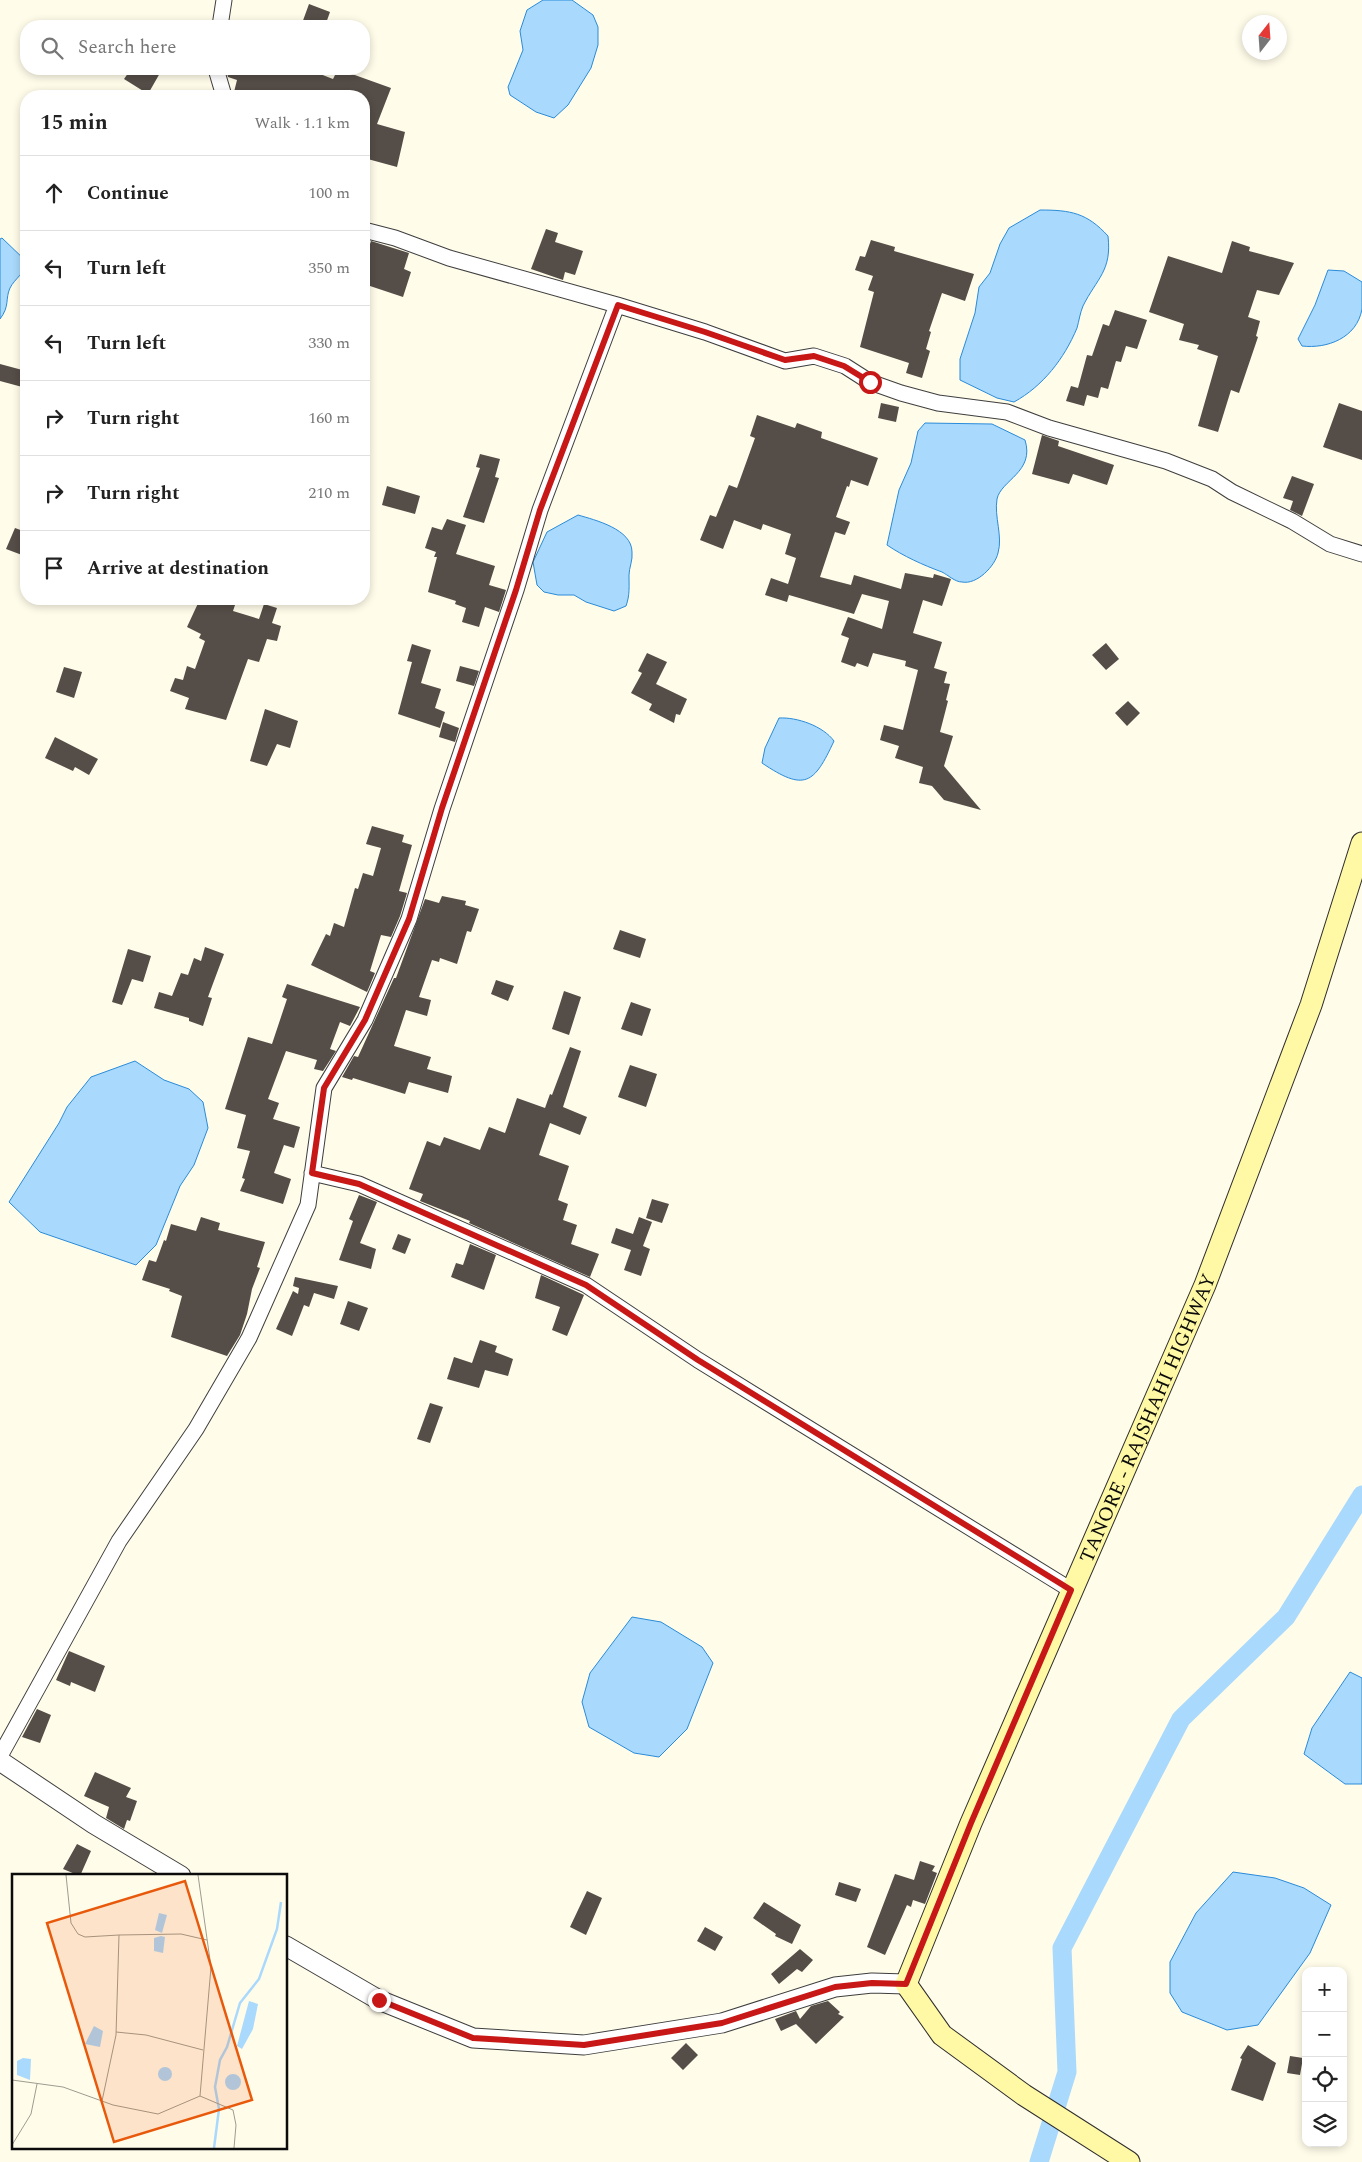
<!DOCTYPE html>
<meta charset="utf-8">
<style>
body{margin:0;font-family:Spectral,serif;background:#f2f2f2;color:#222}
.controls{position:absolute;right:15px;bottom:15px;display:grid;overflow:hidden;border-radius:10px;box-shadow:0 2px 8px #0003}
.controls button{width:45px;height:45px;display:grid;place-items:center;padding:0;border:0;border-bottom:1px solid #e0e0e0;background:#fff;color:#222;font:25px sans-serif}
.compass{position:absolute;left:1242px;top:15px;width:45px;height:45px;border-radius:50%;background:#fff;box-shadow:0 2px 8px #0003;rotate:17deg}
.stop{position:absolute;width:15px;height:15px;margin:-11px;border:4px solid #c81717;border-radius:50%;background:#fff}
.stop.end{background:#c81717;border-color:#fff;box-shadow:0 1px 5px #0008}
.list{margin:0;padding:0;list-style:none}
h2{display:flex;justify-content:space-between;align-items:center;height:65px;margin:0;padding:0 20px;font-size:21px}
h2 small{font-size:16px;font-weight:400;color:#767676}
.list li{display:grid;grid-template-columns:32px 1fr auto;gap:15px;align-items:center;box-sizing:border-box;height:75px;padding:0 20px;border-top:1px solid #e0e0e0}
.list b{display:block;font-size:19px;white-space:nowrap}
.list em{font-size:16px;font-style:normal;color:#767676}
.icon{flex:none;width:28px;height:28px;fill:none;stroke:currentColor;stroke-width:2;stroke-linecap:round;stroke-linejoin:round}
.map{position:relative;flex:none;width:1362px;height:2162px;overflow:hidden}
.search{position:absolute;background:#fff;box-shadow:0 2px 8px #0003;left:20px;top:20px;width:350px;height:55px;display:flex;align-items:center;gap:12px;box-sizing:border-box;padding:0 18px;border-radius:20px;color:#767676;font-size:19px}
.panel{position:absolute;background:#fff;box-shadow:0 2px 8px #0003;left:20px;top:90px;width:350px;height:515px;border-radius:20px}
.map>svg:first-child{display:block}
.water{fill:#a9d9fc;stroke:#298bda}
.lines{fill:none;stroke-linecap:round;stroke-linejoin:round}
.canal{stroke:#a9d9fc;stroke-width:19}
.building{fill:#554d47}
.minor-casing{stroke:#3e3e3e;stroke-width:17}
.tertiary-casing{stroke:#3e3e3e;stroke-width:21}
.secondary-casing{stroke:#2d2d2d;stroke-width:23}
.minor{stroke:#fff;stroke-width:15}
.tertiary{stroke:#fff;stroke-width:19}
.secondary{stroke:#fff9a5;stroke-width:21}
.route{stroke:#c81717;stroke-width:6}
.labels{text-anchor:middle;stroke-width:5;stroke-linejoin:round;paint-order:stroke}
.street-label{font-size:20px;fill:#0b0b0b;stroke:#fff}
.inset-river{fill:none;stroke:#a9d9fc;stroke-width:2.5}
.inset-road{fill:none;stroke:#9d9c91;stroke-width:1}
.view{fill:#e8590c;fill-opacity:0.15;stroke:#e8590c;stroke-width:2.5}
.inset-edge{fill:none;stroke:#0b0b0b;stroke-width:2.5}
</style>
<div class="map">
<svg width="1362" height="2162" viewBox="0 0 1362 2162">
<rect width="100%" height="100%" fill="#fffcea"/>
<path class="water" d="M543 0H572L593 15 598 27V45L591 68 568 105 554 118 536 112 510 95 508 87 523 50 520 31 527 10Z
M1040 210C1071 210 1087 213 1108 236 1112 271 1097 278 1083 306 1080 313 1079 321 1077 328 1064 359 1043 386 1014 402L997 398 960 380V359L975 313 979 287 990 273 1000 244 1009 228Z
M2 238 26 261C26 273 15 278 10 288 5 299 10 306 0 319V239Z
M1328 270 1344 271 1362 282C1362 291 1362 301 1362 309 1357 338 1327 349 1302 346L1298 339 1315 305Z
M925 423 992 424 1025 440C1035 472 1001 480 997 499 994 517 1003 536 998 553 995 566 977 585 962 582 955 582 948 575 942 572 923 565 903 556 887 545L899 490 911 463 918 431Z
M578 515C595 520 632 529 632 552 633 560 629 568 629 575 629 586 630 595 626 606L614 611 586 602 574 595H558L544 592 537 585 533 562 547 532Z
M779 718C797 717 823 726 834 741 814 784 805 792 762 763L765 748Z
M135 1061 164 1080 189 1089 203 1102 208 1128 194 1165 180 1186 156 1245 136 1265 40 1232 9 1202 59 1123 67 1107 91 1077Z
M632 1617 661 1622 702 1647 713 1663 687 1729 659 1757 634 1753 589 1727 582 1702 590 1673Z
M1350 1672 1362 1678V1784H1345L1304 1754 1312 1728Z
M1233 1872 1275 1878 1304 1888 1331 1905 1310 1953 1258 2025 1227 2030 1182 2012 1170 1993V1962L1196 1913Z"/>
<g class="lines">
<path class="canal" d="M1039 2162 1067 2072 1062 1948 1181 1719 1286 1617 1362 1495"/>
</g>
<path class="building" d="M309 4 330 12 325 26H301Z
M131 69H153L160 73 148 94 124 79Z
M226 69H307L333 79 338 69 391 88 377 124 405 132 397 167 364 158V96H233L237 80 228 77Z
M546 229 558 233 555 242 583 251 575 275 565 272 563 280 531 269Z
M871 240 895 247 894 251 974 274 965 301 942 293 929 331 931 332 926 349 930 351 922 378 906 373 909 363 860 347 874 292 868 290 873 276 855 270 860 256 865 257Z
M371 241 409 253 404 269 411 272 403 297 364 284V262Z
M1232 241 1250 247 1249 251 1294 263 1279 295 1257 290 1248 317 1260 321 1256 336 1258 337 1239 393 1231 390 1218 432 1198 426 1218 356 1197 349 1199 345 1179 340 1184 324 1149 312 1168 256 1222 273Z
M1115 310 1147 320 1137 349 1126 346 1121 362 1116 361 1108 389 1101 387 1098 398 1087 395 1084 406 1066 401 1071 386 1078 388 1087 355 1092 356 1103 324 1109 326Z
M0 364 26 371V388L0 381Z
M881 403 899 407 896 422 878 418Z
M1339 403 1362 411V460L1323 447Z
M757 415 795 428 797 423 822 432 821 438 878 458 868 486 851 480 849 487 847 486 836 517 850 522 845 535 835 532 820 577 851 585 854 575 901 589 905 573 933 578 934 574 951 579 942 606 923 600 913 633 942 642 934 668 947 672 944 683 950 684 946 700 948 701 940 732 953 736 944 766 981 810 944 800 932 786 919 783 923 767 895 758 899 746 880 740 884 725 903 730 918 670 905 666 906 661 873 653 868 667 857 663 855 667 841 662 849 638 841 635 848 617 882 629 889 601 862 594 854 614 789 595 787 602 765 595 771 578 788 584 796 558 785 554 791 534 763 524 761 530 734 520 723 549 700 540 710 515 716 517 729 485 737 488 755 438 750 436Z
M1042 435 1059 441 1058 446 1114 465 1107 485 1073 474 1069 484 1032 474Z
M480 454 500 459 495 477 499 478 484 523 463 517 480 468 476 467Z
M1292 476 1314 484 1302 516 1290 510 1293 501 1283 498Z
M387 486 420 496 415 514 382 505Z
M447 519 466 525 456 554 495 566 489 585 506 590 499 612 485 607 479 627 462 622 466 608 455 604 456 601 428 592 437 557H434L436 552 425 548 432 527 442 530Z
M15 528 26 532V545L22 555 6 549Z
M200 599H237L233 611 259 619 264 604 277 608 272 623 281 626 277 641 267 639 259 662 248 659 226 720 185 709 189 698 170 691 175 678 183 680 187 666 195 669 205 641 199 638 201 634 187 627Z
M1106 643 1119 659 1106 670 1092 655Z
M412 644 431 650 421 683 441 689 435 708 445 712 440 728 398 714 412 662 407 661Z
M647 653 667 662 656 684 687 699 680 715 676 714 674 723 649 710 652 704 631 693 642 673 638 671Z
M460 666 479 671 474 686 456 681Z
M64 667 82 672 74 698 56 692Z
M1128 701 1140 713 1127 726 1115 713Z
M265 709 298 721 290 748 277 744 267 766 250 761Z
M443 722 459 728 455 742 439 737Z
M55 737 98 759 89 775 75 767 73 771 45 758Z
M372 826 404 835 402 842 412 845 399 891 407 893 400 916 391 937 381 935 370 971 375 973 367 992 311 965 326 934 330 936 334 923 344 927 355 888 358 889 363 873 373 876 381 848 366 844Z
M442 896 466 901 465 905 479 909 471 932 467 931 457 964 440 958 439 962 432 960 419 997 431 1000 427 1016 406 1010 394 1046 431 1057 427 1069 452 1076 448 1093 409 1082 405 1094 353 1078 352 1080 342 1077 354 1056 358 1057 394 978H396L425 899 439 903Z
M620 930 646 939 640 958 613 949Z
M205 947 224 954 208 997 212 998 203 1026 189 1021V1018L154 1008 159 992 172 996 181 973 188 975 194 958 201 961Z
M128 949 151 956 143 982 132 979 122 1005 112 1002Z
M496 980 514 986 508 1001 491 994Z
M287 984 360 1007 350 1026 340 1022 330 1049 336 1051 323 1071 314 1069 317 1060 286 1051 268 1099 279 1103 273 1119 300 1127 294 1148 284 1145 274 1173 291 1179 283 1204 240 1191 245 1179 242 1178 250 1151 237 1148 246 1115 225 1109 248 1037 272 1044 287 999 282 997Z
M564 991 581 997 569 1035 552 1029Z
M631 1002 651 1009 642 1036 621 1029Z
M570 1047 581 1051 563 1107 587 1117 580 1135 550 1123 539 1155 569 1166 558 1200 568 1204 563 1220 577 1225 571 1244 599 1254 590 1277 469 1223 470 1221 420 1201 423 1194 409 1189 427 1141 440 1146 444 1137 480 1150 489 1127 505 1133 517 1098 545 1108 550 1094 552 1095Z
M630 1065 657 1074 646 1107 618 1097Z
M359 1195 377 1202 360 1243 376 1249 371 1269 339 1260 353 1221 349 1219Z
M652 1199 669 1204 662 1223 646 1218Z
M201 1217 220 1223 218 1230 265 1242 257 1267 260 1268 252 1289 247 1314 240 1335 227 1356 171 1337 182 1296 169 1291 170 1289 142 1280 149 1260 156 1262 164 1240 166 1241 171 1224 196 1231Z
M639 1217 652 1222 643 1246 650 1249 641 1276 624 1270 631 1250 611 1243 616 1228 633 1234Z
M398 1234 411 1239 405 1254 392 1249Z
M470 1244 496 1255 484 1290 451 1277 456 1263 463 1265Z
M541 1275 584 1295 567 1336 552 1330 560 1307 535 1298Z
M295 1277 338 1286 334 1299 314 1293 309 1307 304 1305 292 1336 276 1329 293 1291 298 1294 299 1288 293 1286Z
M348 1301 368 1308 359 1331 340 1324Z
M480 1340 497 1346 495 1352 513 1359 508 1376 485 1370 479 1388 447 1379 454 1357 472 1363Z
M430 1403 443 1407 430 1443 417 1439Z
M69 1651 105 1666 95 1692 71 1682 70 1686 56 1680Z
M37 1709 51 1715 40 1743 22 1737Z
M95 1772 131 1788 126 1797 137 1801 130 1821 127 1820 124 1829 106 1818 109 1807 84 1796Z
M77 1844 91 1851 80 1876 63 1869Z
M920 1861 935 1866 932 1871 937 1873 925 1904 913 1900 911 1907 907 1905 885 1955 867 1947 895 1874 914 1880Z
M839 1882 861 1889 856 1902 835 1895Z
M587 1891 602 1898 586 1935 570 1927Z
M764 1902 801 1925 792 1944 775 1936 776 1934 753 1918Z
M705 1927 723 1937 715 1951 697 1941Z
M800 1949 813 1960 802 1972 797 1969 779 1984 771 1974Z
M828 2001 840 2012 838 2014 844 2017 816 2044 796 2024 781 2031 775 2019 796 2011 800 2019 811 2006Z
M686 2043 698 2055 683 2070 671 2058Z
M1248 2045 1276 2063 1263 2101 1231 2090 1242 2059 1240 2058Z
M1290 2056 1303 2058 1300 2075 1287 2073Z"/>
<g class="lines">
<g class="minor-casing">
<path id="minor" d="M220 26 224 0
M216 69 224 96
M364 230 395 238 449 258 617 305
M312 1173 359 1184 586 1285 698 1360 1071 1590
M0 1756 119 1541 196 1429 249 1338 308 1205 324 1088 365 1020 409 919 442 809 516 590 540 510 617 305 705 332 785 361 814 356 845 366 870 382 901 393 938 403 1007 412 1049 428 1166 461 1212 479 1232 492 1292 521 1330 544 1362 554"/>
</g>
<g class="tertiary-casing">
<path id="tertiary" d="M0 1761 94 1824 181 1876
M286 1946 379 2000 473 2038 584 2045 722 2023 835 1987 872 1983 906 1984"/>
</g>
<g class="secondary-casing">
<g id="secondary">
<path id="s1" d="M1129 2162 1024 2095 942 2035 906 1984 971 1823 1205 1285 1311 1005 1362 843"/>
</g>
</g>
<use href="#minor" class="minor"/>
<use href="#tertiary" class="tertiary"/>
<use href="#secondary" class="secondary"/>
</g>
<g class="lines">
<path class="route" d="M379 2000 473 2038 584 2045 722 2023 835 1987 872 1983 906 1984 971 1823 1071 1590 698 1360 586 1285 359 1184 312 1173 324 1088 365 1020 409 919 442 808 516 590 540 510 618 305 705 332 785 360 814 356 844 366 870 382"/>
</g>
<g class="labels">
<g class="street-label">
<text dy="7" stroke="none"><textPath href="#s1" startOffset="904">TANORE - RAJSHAHI HIGHWAY</textPath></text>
</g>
</g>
<g transform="translate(12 1874)">
<rect width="275" height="275" fill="#fffcea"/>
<path d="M147 39 155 41 150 59 143 56ZM149 62 153 63 151 79 142 77V64ZM237 127 246 130 241 155 230 175 225 172ZM82 152 91 157 88 173 73 170ZM11 184 19 185 18 206 5 201V187ZM146 200a7 7 0 1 1 14 0a7 7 0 1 1-14 0ZM213 208a8 8 0 1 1 16 0a8 8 0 1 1-16 0Z" fill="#a9d9fc"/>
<path class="inset-river" d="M202 274 207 235 203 213 208 186 215 173 228 129 247 105 265 55 269 28"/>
<path class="inset-road" d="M54 1 59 49 66 60 73 63 107 61M186 1 199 93 188 222 221 236 224 251 222 274M104 158 134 161 191 176M0 206 51 213 101 231 146 240 188 222M90 227 104 161 107 61 169 60 195 66M0 271 19 240 25 210"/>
<path class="view" d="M173 7 240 226 102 268 35 49Z"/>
<rect width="275" height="275" class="inset-edge"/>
</g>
</svg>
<div class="controls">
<button>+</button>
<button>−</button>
<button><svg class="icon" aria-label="locate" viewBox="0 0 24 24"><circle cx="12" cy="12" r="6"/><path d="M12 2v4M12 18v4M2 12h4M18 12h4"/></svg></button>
<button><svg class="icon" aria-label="layers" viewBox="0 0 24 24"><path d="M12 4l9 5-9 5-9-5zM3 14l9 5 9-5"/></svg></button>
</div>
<svg class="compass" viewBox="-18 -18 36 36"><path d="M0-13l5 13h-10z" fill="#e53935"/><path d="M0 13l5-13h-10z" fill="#767676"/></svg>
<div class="stop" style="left:870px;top:382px"></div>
<div class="stop end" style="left:379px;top:2000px"></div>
<div class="search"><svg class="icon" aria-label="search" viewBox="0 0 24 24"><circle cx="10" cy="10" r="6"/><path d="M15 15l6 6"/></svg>Search here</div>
<section class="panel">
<h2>15 min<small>Walk · 1.1 km</small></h2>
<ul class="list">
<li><svg class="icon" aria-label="ahead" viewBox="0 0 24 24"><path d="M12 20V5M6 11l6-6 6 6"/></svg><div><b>Continue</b></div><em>100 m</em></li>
<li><svg class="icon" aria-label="left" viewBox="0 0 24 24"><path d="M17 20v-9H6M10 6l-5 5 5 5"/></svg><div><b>Turn left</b></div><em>350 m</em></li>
<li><svg class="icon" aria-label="left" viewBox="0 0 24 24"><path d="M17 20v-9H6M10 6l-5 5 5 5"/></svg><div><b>Turn left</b></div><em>330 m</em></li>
<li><svg class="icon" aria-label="right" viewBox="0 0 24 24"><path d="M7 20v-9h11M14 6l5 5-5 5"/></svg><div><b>Turn right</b></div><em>160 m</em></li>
<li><svg class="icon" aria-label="right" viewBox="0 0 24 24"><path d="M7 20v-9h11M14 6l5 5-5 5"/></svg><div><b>Turn right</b></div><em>210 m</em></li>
<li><svg class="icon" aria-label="arrive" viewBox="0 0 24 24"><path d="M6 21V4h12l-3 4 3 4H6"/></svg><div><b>Arrive at destination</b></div></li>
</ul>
</section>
</div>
